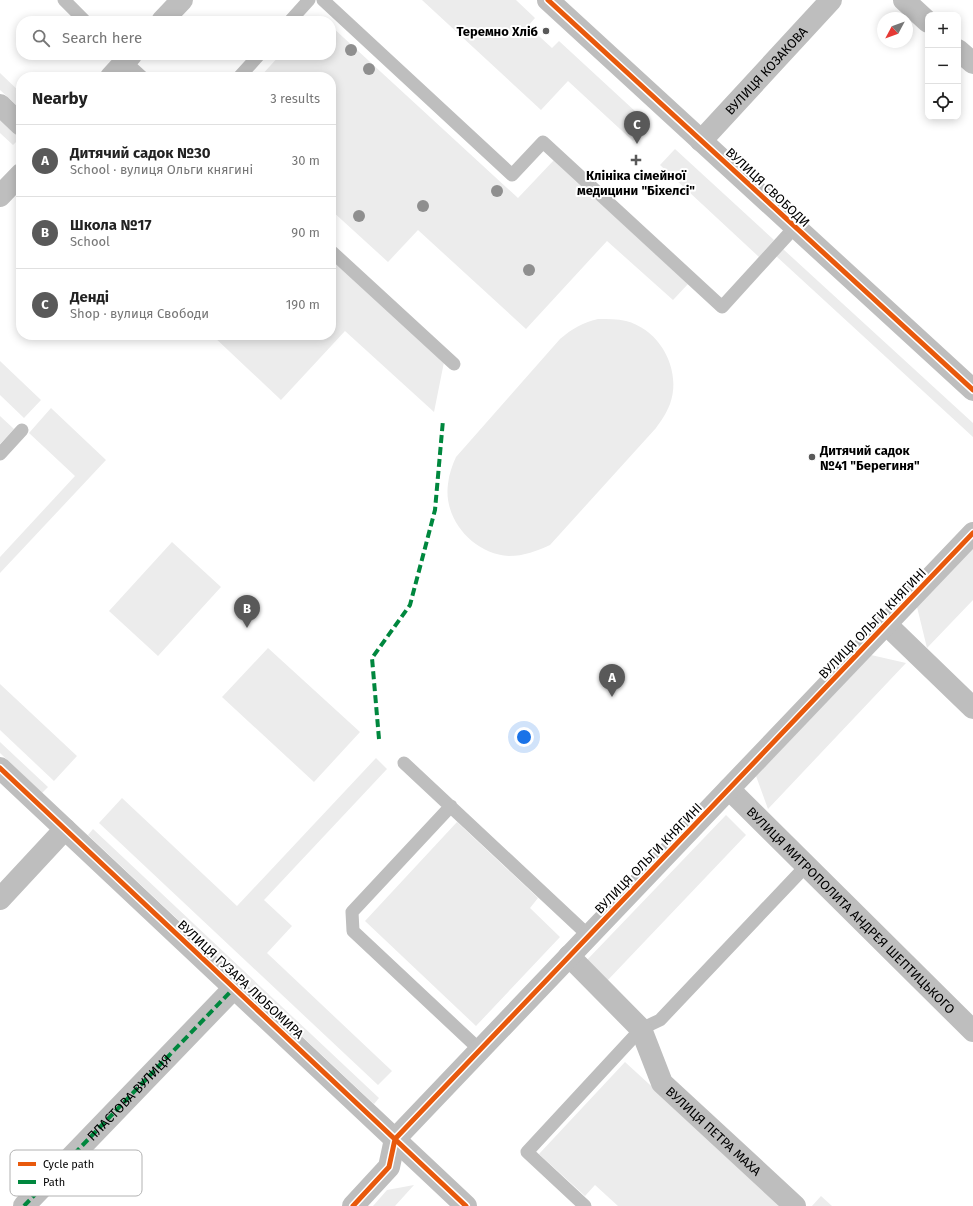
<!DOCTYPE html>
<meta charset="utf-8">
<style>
body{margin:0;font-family:"Fira Sans",sans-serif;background:#f2f2f2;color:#222}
.controls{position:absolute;right:12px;top:12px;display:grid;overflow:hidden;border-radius:8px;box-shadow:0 2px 10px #0003}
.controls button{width:36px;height:36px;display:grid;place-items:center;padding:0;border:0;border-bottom:1px solid #e0e0e0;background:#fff;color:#222;font:20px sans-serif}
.compass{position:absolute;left:877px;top:12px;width:36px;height:36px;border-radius:50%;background:#fff;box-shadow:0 2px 10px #0003;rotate:229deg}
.you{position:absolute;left:524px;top:737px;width:14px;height:14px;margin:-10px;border:3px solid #fff;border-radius:50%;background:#1a73e8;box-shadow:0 0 0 6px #1a73e833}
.badge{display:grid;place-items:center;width:26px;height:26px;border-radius:50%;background:#595959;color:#fff;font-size:13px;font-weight:700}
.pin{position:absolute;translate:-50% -33px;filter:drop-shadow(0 1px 2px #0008)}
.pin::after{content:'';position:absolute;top:21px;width:14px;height:12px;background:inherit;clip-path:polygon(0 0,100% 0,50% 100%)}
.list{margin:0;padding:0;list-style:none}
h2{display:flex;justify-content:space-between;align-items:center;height:52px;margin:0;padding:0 16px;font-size:17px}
h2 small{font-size:13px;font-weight:400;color:#767676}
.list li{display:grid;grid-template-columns:26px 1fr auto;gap:12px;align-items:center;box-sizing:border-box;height:72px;padding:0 16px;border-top:1px solid #e0e0e0}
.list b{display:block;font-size:15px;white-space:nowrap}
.list p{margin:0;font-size:13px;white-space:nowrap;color:#767676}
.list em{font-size:13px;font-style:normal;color:#767676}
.icon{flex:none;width:22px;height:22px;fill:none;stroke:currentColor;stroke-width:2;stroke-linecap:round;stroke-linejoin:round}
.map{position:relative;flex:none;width:973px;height:1206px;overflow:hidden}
.search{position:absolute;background:#fff;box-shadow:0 2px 10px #0003;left:16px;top:16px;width:320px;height:44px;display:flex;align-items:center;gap:10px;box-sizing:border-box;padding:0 14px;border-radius:16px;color:#767676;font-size:15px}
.panel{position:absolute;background:#fff;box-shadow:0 2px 10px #0003;left:16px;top:72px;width:320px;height:268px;border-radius:16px}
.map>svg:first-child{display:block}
.green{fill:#ececec}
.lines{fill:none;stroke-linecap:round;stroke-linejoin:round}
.service{stroke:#bebebe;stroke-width:13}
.minor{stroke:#bebebe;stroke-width:22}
.tertiary{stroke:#bebebe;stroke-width:22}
.quiet{stroke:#00873e;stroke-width:4;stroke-dasharray:8 4;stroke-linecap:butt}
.cycleway-casing{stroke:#fff;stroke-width:8}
.cycleway{stroke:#e8590c;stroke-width:5}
.tree{fill:#8f8f8f}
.poi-dot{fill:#595959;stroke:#fff;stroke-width:1.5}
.labels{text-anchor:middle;stroke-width:4;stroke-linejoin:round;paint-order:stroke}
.poi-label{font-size:13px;font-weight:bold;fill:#000;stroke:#fff;text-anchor:end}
.street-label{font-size:13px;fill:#000;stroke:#fff}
.key{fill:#fff;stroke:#b2b2b2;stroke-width:1}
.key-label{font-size:11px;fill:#000}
</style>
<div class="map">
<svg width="973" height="1206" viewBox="0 0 973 1206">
<rect width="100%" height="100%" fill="#fff"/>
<path class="green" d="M422 0H516L535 18 528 26 552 48 559 41 649 124 633 141 568 81 541 110Z
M331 26 518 198 554 160 688 284 673 300 607 241 526 329 418 230 388 262 331 210V77H260L280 55H331Z
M0 73 21 93V109L0 90Z
M0 119 20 138 13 145 0 133Z
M675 149 774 240 759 257 660 165Z
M783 249 973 423V437L776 256Z
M331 258 444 362 434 412 345 331 281 400 212 335H331Z
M598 319C608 319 617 319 626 321 661 330 682 371 670 404 666 414 661 421 656 428L550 545C537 551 524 556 509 556 473 554 443 519 448 484 449 474 452 466 456 457L560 339C573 328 582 323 598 319Z
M0 361 41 400 24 418 0 395Z
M51 408 106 460 0 573V557L75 476 29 433Z
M0 416 14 429 0 444Z
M172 542 221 587 158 656 109 611Z
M973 547V600L927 648 917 607Z
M268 648 360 732 314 782 222 697Z
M871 655 906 663 768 809 756 776Z
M0 684 77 756 54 781 0 730Z
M0 742 48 787 42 793 0 753Z
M376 758 387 769 264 900 292 926 267 953 392 1071 378 1085 99 823 122 798 237 906Z
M726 815 746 835 606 982 585 962Z
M457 822 538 898 530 908 560 937 476 1026 365 921Z
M93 829 379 1098 374 1104 88 835Z
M625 1062 780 1204 778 1206H618L595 1185 585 1196 539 1154Z
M414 1185 395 1206H373L387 1190Z
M821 1196 832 1206H812Z"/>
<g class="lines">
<path class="service" d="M64 0 85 21
M323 0 512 175 543 142 722 307 795 227
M290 21 309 0
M121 58 142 77
M239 77 259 55
M331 251 454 364
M0 454 22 430
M404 763 589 936
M451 806 352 912 353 931 480 1050
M585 1206 527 1152 641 1029 660 1020 806 866"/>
<g class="minor">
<path d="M904 0 928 22"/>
<path d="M162 21 182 0"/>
<path d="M958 50 973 63"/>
<path d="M111 77 131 55"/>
<path d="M0 105 21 125"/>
<path d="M0 196 21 174"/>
<path d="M886 624 973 708"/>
<path d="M0 768 466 1206"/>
<path id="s1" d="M729 789 973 1031"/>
<path d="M0 899 65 829"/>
<path id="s2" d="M569 956 641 1029 662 1083 795 1206"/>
<path d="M24 1206 234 988"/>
<path d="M353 1206 389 1167 395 1139 973 533"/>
</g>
<g class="tertiary">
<path d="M548 0 973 390"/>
<path id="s3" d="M701 141 831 0"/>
</g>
<g class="quiet">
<path d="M379 739 372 658 410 605 435 510 443 420"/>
<path id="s4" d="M24 1206 234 988"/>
</g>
<g class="cycleway-casing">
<path id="cycleway" d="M548 0 973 390
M0 768 466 1206
M353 1206 389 1167 395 1139 973 533"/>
</g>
<use href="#cycleway" class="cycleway"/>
</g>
<g class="tree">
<circle cx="351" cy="50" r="6"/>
<circle cx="369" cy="69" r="6"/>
<circle cx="497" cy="191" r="6"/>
<circle cx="423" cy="206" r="6"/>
<circle cx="359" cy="216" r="6"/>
<circle cx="529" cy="270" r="6"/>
</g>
<g class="poi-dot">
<circle cx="546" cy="31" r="4"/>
<path d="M634 154h4v4h4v4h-4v4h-4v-4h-4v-4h4z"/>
<circle cx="812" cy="457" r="4"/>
</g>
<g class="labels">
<g class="poi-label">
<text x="538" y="36">Теремно Хліб</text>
<text x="636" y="180" text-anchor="middle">Клініка сімейної<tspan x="636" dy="15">медицини "Біхелсі"</tspan></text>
<text x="820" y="455" text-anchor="start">Дитячий садок<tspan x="820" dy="15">№41 "Берегиня"</tspan></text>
</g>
<g class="street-label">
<text dy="5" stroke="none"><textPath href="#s3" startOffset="96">ВУЛИЦЯ КОЗАКОВА</textPath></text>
<text transform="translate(768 187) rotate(43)" y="5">ВУЛИЦЯ СВОБОДИ</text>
<text transform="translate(872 623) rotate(-46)" y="5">ВУЛИЦЯ ОЛЬГИ КНЯГИНІ</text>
<text transform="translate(648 858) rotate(-46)" y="5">ВУЛИЦЯ ОЛЬГИ КНЯГИНІ</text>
<text dy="5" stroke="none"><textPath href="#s1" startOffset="172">ВУЛИЦЯ МИТРОПОЛИТА АНДРЕЯ ШЕПТИЦЬКОГО</textPath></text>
<text transform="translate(241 979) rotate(43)" y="5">ВУЛИЦЯ ГУЗАРА ЛЮБОМИРА</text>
<text dy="5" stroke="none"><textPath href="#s4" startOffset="151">ПЛАСТОВА ВУЛИЦЯ</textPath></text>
<text dy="5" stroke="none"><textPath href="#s2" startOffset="231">ВУЛИЦЯ ПЕТРА МАХА</textPath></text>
</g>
</g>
<rect x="10" y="1150" width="132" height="46" rx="6" class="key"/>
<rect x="18" y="1162" width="18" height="4" fill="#e8590c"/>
<rect x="18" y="1180" width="18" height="4" fill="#00873e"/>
<g class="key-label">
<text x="43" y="1168">Cycle path</text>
<text x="43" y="1186">Path</text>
</g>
</svg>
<div class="controls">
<button>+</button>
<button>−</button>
<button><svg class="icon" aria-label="locate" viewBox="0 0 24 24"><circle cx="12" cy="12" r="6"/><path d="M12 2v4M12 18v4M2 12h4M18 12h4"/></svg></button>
</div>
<svg class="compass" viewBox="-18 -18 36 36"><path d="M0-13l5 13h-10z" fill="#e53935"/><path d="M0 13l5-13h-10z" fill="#767676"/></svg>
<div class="you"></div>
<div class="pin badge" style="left:612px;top:697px">A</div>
<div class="pin badge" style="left:247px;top:628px">B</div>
<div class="pin badge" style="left:637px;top:144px">C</div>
<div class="search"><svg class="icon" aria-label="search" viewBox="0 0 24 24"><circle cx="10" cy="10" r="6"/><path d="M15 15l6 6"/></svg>Search here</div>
<section class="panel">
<h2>Nearby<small>3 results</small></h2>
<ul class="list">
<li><span class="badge">A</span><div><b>Дитячий садок №30</b><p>School · вулиця Ольги княгині</p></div><em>30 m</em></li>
<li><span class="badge">B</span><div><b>Школа №17</b><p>School</p></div><em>90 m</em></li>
<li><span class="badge">C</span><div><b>Денді</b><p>Shop · вулиця Свободи</p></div><em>190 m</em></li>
</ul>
</section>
</div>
